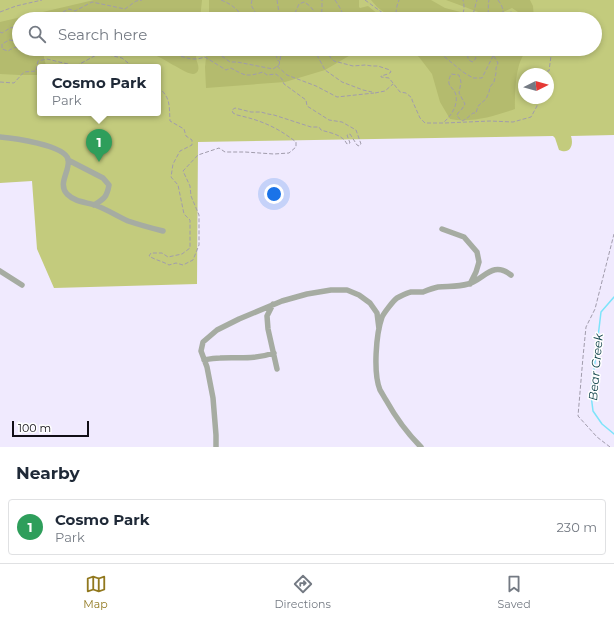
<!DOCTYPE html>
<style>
body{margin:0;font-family:Montserrat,sans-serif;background:#f6f6f7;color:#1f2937}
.compass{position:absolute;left:518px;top:68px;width:36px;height:36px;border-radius:50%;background:#fff;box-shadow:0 2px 6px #0003;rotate:85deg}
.scale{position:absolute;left:12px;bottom:10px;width:77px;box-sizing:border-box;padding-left:4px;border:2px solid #110e16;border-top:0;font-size:11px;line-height:14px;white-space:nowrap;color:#110e16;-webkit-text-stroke:3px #fff;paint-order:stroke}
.you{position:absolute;left:274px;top:194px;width:14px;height:14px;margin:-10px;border:3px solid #fff;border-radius:50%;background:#1a73e8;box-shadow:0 0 0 6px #1a73e833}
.badge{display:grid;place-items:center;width:26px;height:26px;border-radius:50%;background:#91781e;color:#fff;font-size:13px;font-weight:700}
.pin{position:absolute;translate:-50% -33px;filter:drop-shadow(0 1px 2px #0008)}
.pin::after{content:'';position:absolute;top:21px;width:14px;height:12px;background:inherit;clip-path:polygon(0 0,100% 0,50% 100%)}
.popup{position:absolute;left:37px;top:64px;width:124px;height:52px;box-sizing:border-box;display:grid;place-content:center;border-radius:4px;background:#fff;filter:drop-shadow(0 1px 3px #0005);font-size:13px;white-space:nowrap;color:#747a83}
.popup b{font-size:15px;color:#1f2937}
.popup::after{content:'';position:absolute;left:50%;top:100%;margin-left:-8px;border:8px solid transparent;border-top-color:#fff}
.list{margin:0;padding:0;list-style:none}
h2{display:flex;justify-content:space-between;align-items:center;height:52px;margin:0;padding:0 16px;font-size:17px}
h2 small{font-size:13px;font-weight:400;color:#747a83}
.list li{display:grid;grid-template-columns:26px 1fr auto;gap:12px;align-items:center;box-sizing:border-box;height:56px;margin:0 8px 8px;padding:0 8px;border:1px solid #e0e1e3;border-radius:4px}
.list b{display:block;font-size:15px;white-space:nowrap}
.list p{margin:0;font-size:13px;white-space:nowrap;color:#747a83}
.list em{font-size:13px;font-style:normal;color:#747a83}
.icon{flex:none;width:22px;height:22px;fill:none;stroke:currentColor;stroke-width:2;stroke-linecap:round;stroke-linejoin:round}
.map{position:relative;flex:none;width:614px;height:447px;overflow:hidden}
.search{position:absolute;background:#fff;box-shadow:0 2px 6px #0003;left:12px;right:12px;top:12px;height:44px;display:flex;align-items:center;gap:10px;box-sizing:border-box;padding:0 14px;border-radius:22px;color:#747a83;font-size:15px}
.sheet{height:116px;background:#fff}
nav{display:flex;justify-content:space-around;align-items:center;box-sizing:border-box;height:56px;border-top:1px solid #e0e1e3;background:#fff;font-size:11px;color:#747a83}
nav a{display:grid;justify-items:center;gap:2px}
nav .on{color:#91781e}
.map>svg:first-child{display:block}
.green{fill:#c3cb7d;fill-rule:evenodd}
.forest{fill:#b4bb6e}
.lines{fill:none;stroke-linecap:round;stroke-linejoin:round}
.stream{stroke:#7de4fa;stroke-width:1.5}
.path{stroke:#a19cac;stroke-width:1;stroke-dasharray:4 2;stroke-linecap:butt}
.minor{stroke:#a6aca2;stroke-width:5.5}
.labels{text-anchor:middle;stroke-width:3;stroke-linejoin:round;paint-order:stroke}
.water-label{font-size:12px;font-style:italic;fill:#093c45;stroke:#fff}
</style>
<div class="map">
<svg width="614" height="447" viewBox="0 0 614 447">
<rect width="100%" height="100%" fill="#f0eafe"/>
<path class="green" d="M0 0H614V135L571 136C574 145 570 155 559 150L555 138 553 136 198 142 197 284 54 288 37 249 32 181 0 183ZM19 19H595V49H19ZM40 67H158V113H40ZM524 74H548V98H524Z"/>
<path class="forest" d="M94 0H202L200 19H19V49H61L53 53 48 52 44 54C43 59 46 62 46 67H40L39 75C26 75 13 75 0 74V22Z
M209 0H359V7L360 8 368 6 384 19H209Z
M371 0H431L445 8 468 14 481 13 446 0H530L533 6 534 19H523L518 12 512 8 496 15 502 19H391L389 16 377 7Z
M129 49H198C197 52 196 55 196 58 197 63 201 69 196 73 191 77 178 67 173 65 165 60 151 52 142 50 137 49 134 51 129 49Z
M207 49H366L359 50 325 70 285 82 206 88 205 67Z
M407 49H528C515 61 515 91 515 109 494 116 472 123 450 119L440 102 432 74 419 57Z"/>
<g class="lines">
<path class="stream" d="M614 297 601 312 591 395 593 411 602 424 614 434"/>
<path class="path" d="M221 0C231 4 238 9 243 18L245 19
M252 0 251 5 255 12 253 19
M277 0 280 19
M335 0C339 6 343 12 344 19
M365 0 391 19
M498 0C502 5 505 12 502 19
M0 12 16 6 42 0
M504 16 511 12 517 15 519 19
M30 19 33 18 35 19
M41 19C48 11 50 13 59 13 63 13 66 10 69 9L75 11 92 2 125 9 136 1 142 0
M81 19 85 17 92 19
M293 19 295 13 299 4 304 2C310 5 316 12 317 19
M321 19 322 9V0
M393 19 396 12 397 6 399 0
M461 19C464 12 465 7 463 0
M471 19C474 13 475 6 477 0
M484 19C491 12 487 9 489 0
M0 32 2 33 10 28 19 26
M19 41H16L9 40 2 44V49L8 51 13 48 19 47
M33 49H34
M212 49 230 62H237L273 69 279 65 281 55 286 49
M279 49 277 51C276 55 276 60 280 62
M318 49 317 55 325 70 342 82 363 90 372 92
M328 49 330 57 334 61 353 66 365 65 372 66H378L390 70 391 72 388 74 381 76V77L389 78 400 92 406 93 412 98V100L420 118 425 123H443C451 116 458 106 456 95 453 85 445 88 451 74L459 75 461 82 459 93 465 104 462 109 458 113 457 116 462 121 466 119 473 113H476L478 106 486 99 489 92 490 87 494 82 496 73V68L498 63 495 58 489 49
M435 49 463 72 473 78H482L493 56 494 49
M470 49C467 55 466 60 473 62L476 58 474 55 476 49
M537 49 546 50 551 56 549 71H545V74
M277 66 287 75 316 86 337 97 374 93
M0 82 14 83 24 72 36 71 38 61 47 59 76 66 100 53 122 58 133 67
M158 87C171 98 169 105 170 121L184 129 186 136 192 140V145L180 151 173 164 171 177 178 185 184 214 190 220V248L182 254 168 257 162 253H151L149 256C155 260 162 261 169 265L176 263 183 265 193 260 199 245V215L191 196 190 186 183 171 198 155 219 148 225 152H245L274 154 289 153 296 147V142C277 127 260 120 237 115L233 113 232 110 235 108 251 112H261L268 114 274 115 311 127H319L321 130C330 133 342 134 347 144L350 143 347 135 350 134 357 145 359 146 361 144 356 130 342 122 329 120 307 106 306 100 284 84 282 79 276 74 267 75 263 72C247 77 245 76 231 68L226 70 205 57C202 58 198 59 195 59 183 59 173 52 162 49
M375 93 385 91 393 84
M445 123 490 121 513 122 531 117 537 106 538 98
M610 447 597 437 578 416 583 357 586 327 595 309 614 234"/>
<path class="minor" d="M0 137C13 138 64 145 68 159 71 170 57 183 67 194 75 202 85 202 95 205 106 209 117 216 128 221 140 225 151 228 163 231
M68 160 103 178 109 185C107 197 104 199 94 205
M442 229 464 237 477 252 479 262 476 272 470 284
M0 271 22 285
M273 304 267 316 268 329 277 369
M204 360C209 359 215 358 220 358 240 357 253 360 274 353
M216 447V435L213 398 207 367 201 351 203 342 217 330 239 319 282 301 307 294 331 290H347L359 295 370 303 377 313 379 329
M421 447C407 433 396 418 386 400 384 397 382 393 380 390 373 373 376 334 382 317 384 313 393 301 397 298 401 296 406 293 411 292 415 292 419 292 423 292 428 290 433 288 438 287 448 286 458 287 468 284 484 280 492 260 511 275"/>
</g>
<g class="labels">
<g class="water-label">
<text transform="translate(596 367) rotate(-85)" y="4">Bear Creek</text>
</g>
</g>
</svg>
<svg class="compass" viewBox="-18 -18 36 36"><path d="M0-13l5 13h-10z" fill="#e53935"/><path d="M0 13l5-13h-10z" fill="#747a83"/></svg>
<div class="scale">100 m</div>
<div class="you"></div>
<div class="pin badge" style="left:99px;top:162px;background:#2e9e5b">1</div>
<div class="popup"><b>Cosmo Park</b>Park</div>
<div class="search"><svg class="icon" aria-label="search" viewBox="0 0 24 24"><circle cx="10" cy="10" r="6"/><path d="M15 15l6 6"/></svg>Search here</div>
</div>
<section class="sheet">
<h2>Nearby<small></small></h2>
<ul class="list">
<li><span class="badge" style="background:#2e9e5b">1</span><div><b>Cosmo Park</b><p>Park</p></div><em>230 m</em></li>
</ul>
</section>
<nav>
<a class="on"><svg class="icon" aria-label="map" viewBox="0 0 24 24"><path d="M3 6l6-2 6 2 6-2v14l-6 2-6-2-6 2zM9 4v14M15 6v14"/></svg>Map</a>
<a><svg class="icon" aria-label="directions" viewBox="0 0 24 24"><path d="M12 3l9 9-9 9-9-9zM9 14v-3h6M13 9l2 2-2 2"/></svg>Directions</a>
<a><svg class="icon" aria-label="saved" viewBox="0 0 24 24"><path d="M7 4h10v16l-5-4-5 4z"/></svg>Saved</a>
</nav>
